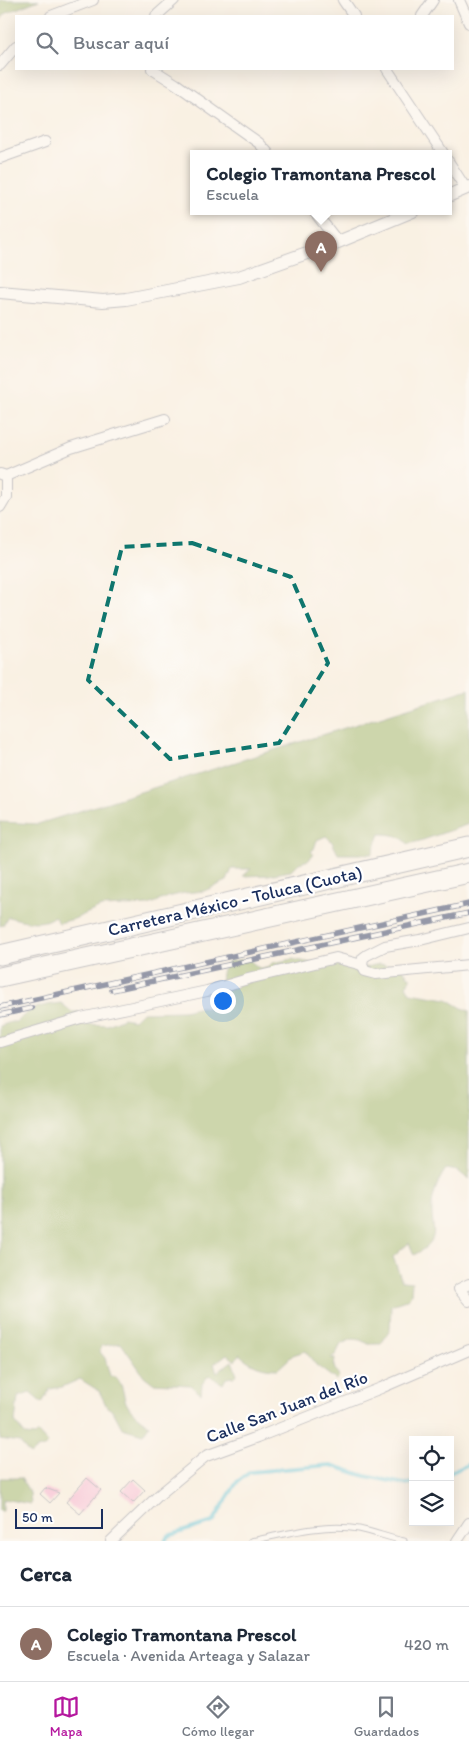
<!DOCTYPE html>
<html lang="es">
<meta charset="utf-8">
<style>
body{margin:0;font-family:Itim,sans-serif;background:#f2f2f3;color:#1f2937}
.controls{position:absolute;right:15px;bottom:15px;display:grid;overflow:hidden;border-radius:0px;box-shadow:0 5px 20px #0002}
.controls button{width:45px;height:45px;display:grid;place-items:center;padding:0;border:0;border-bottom:1px solid #e0e1e3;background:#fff;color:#1f2937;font:25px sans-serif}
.scale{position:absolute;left:15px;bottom:12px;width:88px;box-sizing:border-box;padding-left:5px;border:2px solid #1b2f5e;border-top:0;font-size:14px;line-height:18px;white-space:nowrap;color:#1b2f5e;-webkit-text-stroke:4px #fff;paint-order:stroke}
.you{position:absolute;left:222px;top:1000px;width:18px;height:18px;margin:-12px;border:4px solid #fff;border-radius:50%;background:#1a73e8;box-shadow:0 0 0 8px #1a73e833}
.badge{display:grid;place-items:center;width:32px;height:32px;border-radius:50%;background:#b5179e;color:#fff;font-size:16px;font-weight:700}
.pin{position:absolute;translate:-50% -41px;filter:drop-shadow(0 1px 2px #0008)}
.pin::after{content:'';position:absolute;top:26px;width:18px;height:15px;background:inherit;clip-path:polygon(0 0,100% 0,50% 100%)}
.popup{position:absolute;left:190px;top:150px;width:262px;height:65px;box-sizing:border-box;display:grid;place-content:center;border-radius:0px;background:#fff;filter:drop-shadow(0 1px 4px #0005);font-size:16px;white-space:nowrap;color:#747a83}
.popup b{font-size:19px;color:#1f2937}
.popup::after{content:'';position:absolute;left:50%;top:100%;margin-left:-10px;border:10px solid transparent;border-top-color:#fff}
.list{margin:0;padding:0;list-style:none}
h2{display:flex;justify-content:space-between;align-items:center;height:65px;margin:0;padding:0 20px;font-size:21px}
h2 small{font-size:16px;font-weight:400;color:#747a83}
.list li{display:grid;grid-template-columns:32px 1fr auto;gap:15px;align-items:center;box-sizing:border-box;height:75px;padding:0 20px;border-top:1px solid #e0e1e3}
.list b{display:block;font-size:19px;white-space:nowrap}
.list p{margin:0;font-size:16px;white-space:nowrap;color:#747a83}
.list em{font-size:16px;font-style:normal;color:#747a83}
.icon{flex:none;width:28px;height:28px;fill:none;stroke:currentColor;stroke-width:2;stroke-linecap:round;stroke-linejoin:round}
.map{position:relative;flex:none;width:469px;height:1541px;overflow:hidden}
.search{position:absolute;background:#fff;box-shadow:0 5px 20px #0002;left:15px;right:15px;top:15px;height:55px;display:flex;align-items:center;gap:12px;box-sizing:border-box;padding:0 18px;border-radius:0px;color:#747a83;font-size:19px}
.sheet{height:140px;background:#fff}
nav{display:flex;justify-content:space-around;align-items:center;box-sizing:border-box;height:70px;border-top:1px solid #e0e1e3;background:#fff;font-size:14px;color:#747a83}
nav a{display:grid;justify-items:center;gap:2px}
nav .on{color:#b5179e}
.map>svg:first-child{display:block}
.forest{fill:#98b669;stroke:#5a7264}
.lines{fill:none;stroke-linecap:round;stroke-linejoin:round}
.stream{stroke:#5fc5dc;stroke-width:4}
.building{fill:#f8a8d0}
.service-casing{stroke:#8a90a0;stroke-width:7}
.minor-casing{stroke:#8a90a0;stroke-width:12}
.tertiary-casing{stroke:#8a90a0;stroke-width:14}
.motorway-casing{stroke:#8a90a0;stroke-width:21}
.service{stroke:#fff;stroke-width:5}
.minor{stroke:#fff;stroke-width:10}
.tertiary{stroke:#fff;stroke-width:12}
.motorway{stroke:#fff;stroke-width:19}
.rail-casing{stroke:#1b2f5e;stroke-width:5.5}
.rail{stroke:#fff;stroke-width:4;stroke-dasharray:11;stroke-linecap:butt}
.marked{fill:none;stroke:#0f766e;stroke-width:4;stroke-dasharray:10 6;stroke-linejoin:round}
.labels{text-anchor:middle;stroke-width:4.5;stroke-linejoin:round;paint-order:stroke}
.street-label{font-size:18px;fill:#1b2f5e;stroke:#fff}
</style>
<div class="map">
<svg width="469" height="1541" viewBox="0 0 469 1541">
<rect width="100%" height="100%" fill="#fff"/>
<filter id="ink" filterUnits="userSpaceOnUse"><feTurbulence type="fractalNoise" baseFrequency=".02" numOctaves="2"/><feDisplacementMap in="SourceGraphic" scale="10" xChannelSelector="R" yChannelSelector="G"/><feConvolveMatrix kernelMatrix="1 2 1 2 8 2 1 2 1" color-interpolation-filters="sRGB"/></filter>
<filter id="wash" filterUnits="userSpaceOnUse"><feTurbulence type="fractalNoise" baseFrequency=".0096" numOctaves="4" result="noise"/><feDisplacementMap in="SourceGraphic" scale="20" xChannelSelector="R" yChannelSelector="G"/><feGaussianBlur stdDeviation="1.12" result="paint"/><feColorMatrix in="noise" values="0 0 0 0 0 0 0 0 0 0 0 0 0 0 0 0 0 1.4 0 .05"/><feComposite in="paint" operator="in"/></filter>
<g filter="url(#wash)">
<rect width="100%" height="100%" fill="#f9f1e3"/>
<path class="forest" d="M0 0H39L6 13 0 21Z
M469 689V824L420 841 408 844C401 835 391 834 380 834L372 854H338L332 842 326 836 317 840 314 849 311 851 313 854 309 860 299 863 291 871 269 875 243 876 251 869H232L227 881 204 891 184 893 168 897 149 905 101 907 74 919 59 923 54 916C41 927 23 920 8 917L3 925 0 926V822L38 824Z
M248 959 259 968H267L272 963 292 959 322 965 340 964 361 968 379 964 401 967 411 979 406 985 410 993 447 999 462 1008 469 1011V1180L458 1171 446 1169C439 1179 433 1193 432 1205 431 1231 443 1239 414 1255L409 1243 393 1257 402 1281 412 1282 411 1295 406 1300 391 1305 390 1330 381 1344H369L360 1340 353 1339 341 1344 336 1354 331 1358 335 1359 334 1367 339 1377 336 1380 316 1365 305 1351 293 1355 278 1369C262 1369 251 1365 239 1354L235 1361 227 1354 214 1364 217 1372 232 1361 237 1374 234 1377 226 1378 223 1384 209 1375 202 1384 201 1394 190 1385 153 1383 144 1376 121 1343 101 1346 100 1352 105 1358 110 1376 116 1377C125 1387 122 1397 128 1406 133 1414 141 1419 149 1425L143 1434 122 1428 113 1411 107 1407 99 1391 80 1379 62 1387 50 1389 42 1403 30 1393 18 1397 15 1422 25 1435 35 1436 38 1433 48 1444 45 1447 37 1449 30 1455 19 1442 0 1439V1026L11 1022H16C33 1007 38 1006 61 1003L72 1012H79L81 1024 108 1025 123 1018 134 1020 142 1012 184 1011 201 1007 209 1008 214 1000H217L220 998 222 971 229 961Z
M0 1478H21L30 1493 31 1504 3 1499V1511H0Z"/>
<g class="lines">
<path class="stream" d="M450 1473 469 1464
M165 1541 168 1536 213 1522 237 1482 250 1472 331 1465 365 1476 405 1484 413 1483"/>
</g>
<g id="blocks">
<path class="building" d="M87 1478 101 1490 80 1514 66 1502Z
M133 1479 145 1490 133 1503 121 1492Z
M45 1488 59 1493 50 1503 40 1494Z"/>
</g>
</g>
<g filter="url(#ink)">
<use href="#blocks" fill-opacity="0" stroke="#8a90a0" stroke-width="1"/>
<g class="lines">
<g class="service-casing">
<path id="service" d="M251 1541C285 1534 324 1523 359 1529 374 1532 389 1538 404 1541"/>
</g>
<g class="minor-casing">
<path id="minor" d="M343 0 354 16
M459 0 469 23
M51 16 93 0
M156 16 174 0
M422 16 433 0
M0 65 16 46
M152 69 176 84 259 143 268 153
M387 69 443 153
M0 158 45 142
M448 161 466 189
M314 211 338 242
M0 474 6 476V497L0 507
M6 476 71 448 165 419
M362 965 363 958 367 955 385 946 420 940 469 928
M0 1042 81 1018 207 991 248 979 336 958 362 965 365 971 376 974 469 965
M469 1284 459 1289 469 1301
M111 1541 159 1495 206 1456 258 1437 381 1388 469 1350
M457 1541 469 1523"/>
</g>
<g class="tertiary-casing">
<path id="tertiary" d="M448 196 469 187
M0 292 103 301 126 299 239 277 338 242 413 211"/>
</g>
<g class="motorway-casing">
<path id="motorway" d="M0 955 469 847
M0 977 469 873"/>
</g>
<use href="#service" class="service"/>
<use href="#minor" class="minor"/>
<use href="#tertiary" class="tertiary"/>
<use href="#motorway" class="motorway"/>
<g class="rail-casing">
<path id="rail" d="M112 990 469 913
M0 1007 469 904
M0 1015 32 1008"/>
</g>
<use href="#rail" class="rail"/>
</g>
</g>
<path d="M0 0H469V1541H0ZM192 543 291 577 328 663 279 743 170 759 88 680 122 547Z" fill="#f9f1e3" fill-opacity=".55" fill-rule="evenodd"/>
<path class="marked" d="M192 543 291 577 328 663 279 743 170 759 88 680 122 547Z"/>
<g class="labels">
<g class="street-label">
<text transform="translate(235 901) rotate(-13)" y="6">Carretera México - Toluca (Cuota)</text>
<text transform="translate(287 1407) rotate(-21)" y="6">Calle San Juan del Río</text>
</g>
</g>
</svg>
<div class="controls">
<button><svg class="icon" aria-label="locate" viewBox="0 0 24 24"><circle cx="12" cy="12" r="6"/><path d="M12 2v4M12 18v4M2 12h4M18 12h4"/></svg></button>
<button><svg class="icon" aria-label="layers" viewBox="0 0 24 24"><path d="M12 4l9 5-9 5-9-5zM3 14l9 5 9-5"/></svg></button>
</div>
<div class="scale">50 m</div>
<div class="you"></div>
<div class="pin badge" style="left:321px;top:272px;background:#8d6e63">A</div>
<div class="popup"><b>Colegio Tramontana Prescol</b>Escuela</div>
<div class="search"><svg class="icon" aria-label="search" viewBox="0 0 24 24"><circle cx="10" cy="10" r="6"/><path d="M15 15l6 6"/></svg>Buscar aquí</div>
</div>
<section class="sheet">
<h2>Cerca<small></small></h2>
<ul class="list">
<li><span class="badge" style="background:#8d6e63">A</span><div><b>Colegio Tramontana Prescol</b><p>Escuela · Avenida Arteaga y Salazar</p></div><em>420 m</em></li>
</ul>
</section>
<nav>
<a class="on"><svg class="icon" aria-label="map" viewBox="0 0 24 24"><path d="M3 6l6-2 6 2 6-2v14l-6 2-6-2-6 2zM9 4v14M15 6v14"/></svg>Mapa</a>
<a><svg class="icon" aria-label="directions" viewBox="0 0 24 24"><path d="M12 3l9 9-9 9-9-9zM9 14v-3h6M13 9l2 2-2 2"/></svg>Cómo llegar</a>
<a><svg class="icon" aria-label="saved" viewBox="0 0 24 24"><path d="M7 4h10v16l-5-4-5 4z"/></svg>Guardados</a>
</nav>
